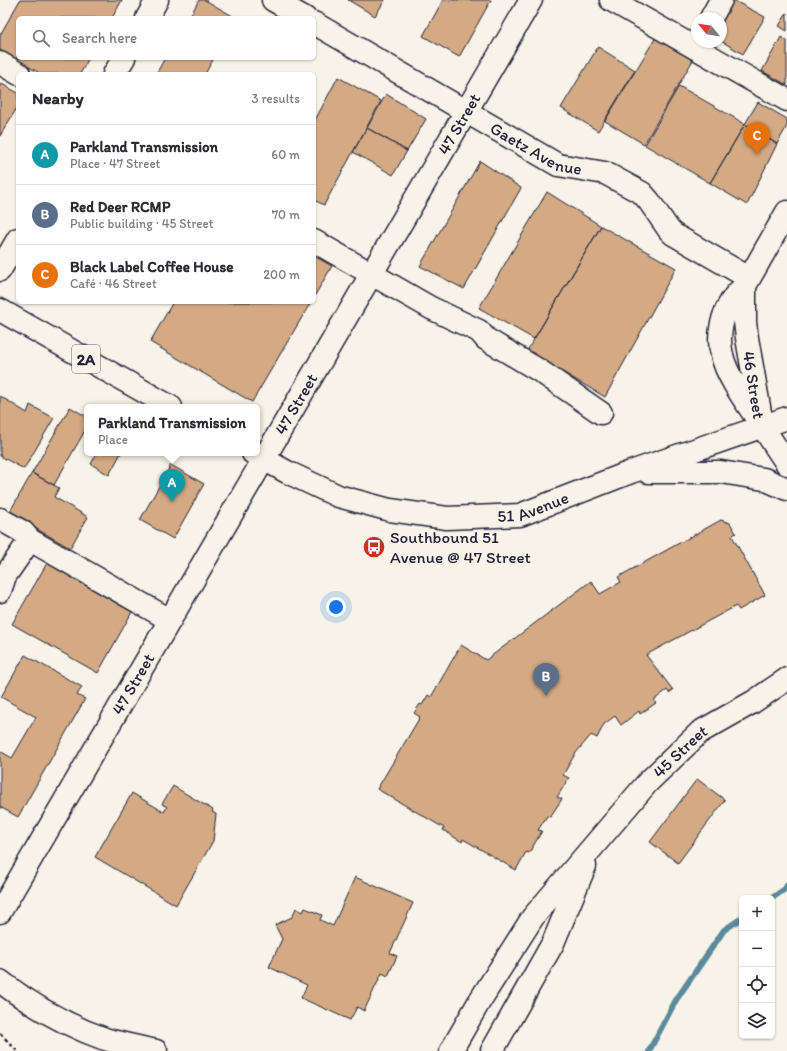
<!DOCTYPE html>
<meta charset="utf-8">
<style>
body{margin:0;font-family:Itim,sans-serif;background:#f2f2f3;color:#2b2b33}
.controls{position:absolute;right:12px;bottom:12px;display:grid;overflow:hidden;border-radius:6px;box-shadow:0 1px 3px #0004}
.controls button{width:36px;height:36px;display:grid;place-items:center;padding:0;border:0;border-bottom:1px solid #e1e1e2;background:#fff;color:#2b2b33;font:20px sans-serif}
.compass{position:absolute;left:691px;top:12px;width:36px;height:36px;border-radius:50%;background:#fff;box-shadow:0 1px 3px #0004;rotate:300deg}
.you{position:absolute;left:336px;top:607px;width:14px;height:14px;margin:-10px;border:3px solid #fff;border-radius:50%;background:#1a73e8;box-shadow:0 0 0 6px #1a73e833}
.badge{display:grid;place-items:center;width:26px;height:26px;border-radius:50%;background:#d93025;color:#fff;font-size:13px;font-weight:700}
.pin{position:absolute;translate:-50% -33px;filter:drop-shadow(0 1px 2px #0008)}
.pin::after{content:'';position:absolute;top:21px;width:14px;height:12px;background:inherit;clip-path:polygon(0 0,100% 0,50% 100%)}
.popup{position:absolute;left:84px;top:404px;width:176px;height:52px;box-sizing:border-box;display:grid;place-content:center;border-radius:6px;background:#fff;filter:drop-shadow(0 1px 3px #0005);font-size:13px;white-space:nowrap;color:#7c7c81}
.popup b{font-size:15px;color:#2b2b33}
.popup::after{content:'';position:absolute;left:50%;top:100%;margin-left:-8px;border:8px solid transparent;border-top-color:#fff}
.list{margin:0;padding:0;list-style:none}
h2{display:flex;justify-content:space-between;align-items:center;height:52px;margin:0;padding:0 16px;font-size:17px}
h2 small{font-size:13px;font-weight:400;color:#7c7c81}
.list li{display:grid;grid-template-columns:26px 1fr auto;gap:12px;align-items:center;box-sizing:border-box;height:60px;padding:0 16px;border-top:1px solid #e1e1e2}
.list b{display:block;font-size:15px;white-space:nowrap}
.list p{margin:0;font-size:13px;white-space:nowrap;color:#7c7c81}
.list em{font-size:13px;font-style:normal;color:#7c7c81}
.icon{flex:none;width:22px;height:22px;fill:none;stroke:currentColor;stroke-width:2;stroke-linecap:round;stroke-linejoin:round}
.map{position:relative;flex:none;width:787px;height:1051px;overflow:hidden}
.search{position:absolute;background:#fff;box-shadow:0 1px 3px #0004;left:16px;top:16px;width:300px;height:44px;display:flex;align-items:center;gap:10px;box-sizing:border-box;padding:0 14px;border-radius:6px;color:#7c7c81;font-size:15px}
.panel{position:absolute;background:#fff;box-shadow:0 1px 3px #0004;left:16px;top:72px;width:300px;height:232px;border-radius:6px}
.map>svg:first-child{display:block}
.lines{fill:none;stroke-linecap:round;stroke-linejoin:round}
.stream{stroke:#5a8a9b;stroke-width:6}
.building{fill:#d3aa84;stroke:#22223b}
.minor-casing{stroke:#22223b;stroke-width:25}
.major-casing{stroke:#22223b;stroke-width:25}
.path{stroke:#22223b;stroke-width:2.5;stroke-dasharray:4 3;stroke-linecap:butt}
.minor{stroke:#f7f3e8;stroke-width:22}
.major{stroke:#f7f3e8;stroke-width:22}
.labels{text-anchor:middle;stroke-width:3.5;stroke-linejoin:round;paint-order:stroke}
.shield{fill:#f7f3e8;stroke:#62616f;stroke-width:1}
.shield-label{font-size:16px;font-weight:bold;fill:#22223b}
.street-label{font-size:17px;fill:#22223b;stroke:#f7f3e8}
.poi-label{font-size:17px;fill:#22223b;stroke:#f7f3e8;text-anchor:start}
</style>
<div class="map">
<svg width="787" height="1051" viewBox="0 0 787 1051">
<rect width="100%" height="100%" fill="#f7f3e8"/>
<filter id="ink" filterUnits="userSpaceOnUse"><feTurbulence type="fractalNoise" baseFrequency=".025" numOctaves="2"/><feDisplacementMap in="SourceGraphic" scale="8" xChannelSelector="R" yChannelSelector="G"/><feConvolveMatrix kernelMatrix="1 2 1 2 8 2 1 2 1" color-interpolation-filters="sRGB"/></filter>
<g filter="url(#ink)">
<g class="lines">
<path class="stream" d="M772 898 785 889 787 885
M649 1051 676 1000 724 930 742 918"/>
</g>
<path class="building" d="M20 0H122L112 18H18V58H89L80 74H41L0 50V35Z
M199 0H205L236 18H189Z
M348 0H385L375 16Z
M443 0H491L459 57 423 36Z
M733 0 765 17 743 54 721 41V22Z
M787 13V31L779 26Z
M656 37 693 60 644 144 605 121Z
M781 37 787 41V85L762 71Z
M598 47 635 70 598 131 561 108Z
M165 58H214L205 74H156Z
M338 77 381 101 324 205 314 200V122Z
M0 83 18 93V106L0 136Z
M679 86 745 124 710 183 645 145Z
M386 94 426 119 407 151 367 128Z
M758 102 787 119V126L777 144 745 124Z
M745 124 777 144 747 205 710 183Z
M367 128 407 151 393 175 353 152Z
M480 161 521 188 464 289 420 266Z
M547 192 601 226 534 339 479 308Z
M601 226 676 268 605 397 527 351Z
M314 256 332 266 314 297Z
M173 302H311L252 402 150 342Z
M0 396 27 413 30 405 54 418 24 469 0 456Z
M70 407 87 417V427L54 485 32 473Z
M97 453H121L109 475 91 464Z
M171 465 204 484 173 539 140 520Z
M32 473 59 488 54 497 88 517 70 548 9 513Z
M721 520 730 523 736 533 732 536 765 595 739 610 736 606 646 655 673 690 669 693 667 690 654 700 656 703 640 714 639 711 621 725 615 716 604 724 597 738 591 735 575 754 563 775 569 778 557 797 562 799 550 817 547 816 538 830 542 831 529 853 526 852 516 870 463 839 462 842 443 830 444 828 377 789 420 717 414 713 420 704 422 705 428 695 431 697 461 645 486 660 591 581 600 594 621 582 618 577Z
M47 563 132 612 98 673 12 624Z
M25 655 82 687 77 695 85 699 18 817 0 807V751L12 758 36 717 1 697Z
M697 779 725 800 678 863 650 842Z
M173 786 213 810 212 812 216 814 213 841 176 905 95 857 132 793 164 812 167 807 162 804Z
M355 877 413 903 390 953 397 956 388 976 382 973 364 1011 357 1007 350 1020 301 998 307 985 269 967 282 939 275 925 292 917 296 908 303 912 305 908 322 915 320 920 333 926Z"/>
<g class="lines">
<g class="minor-casing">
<g id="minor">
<path d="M273 0 305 18"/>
<path d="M611 0 787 100"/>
<path d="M147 18 157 0"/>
<path d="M711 18 721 0"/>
<path id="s1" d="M314 23 558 165 605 173 642 193 649 201 669 230 673 234 749 278"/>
<path d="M0 63 19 74"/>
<path d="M114 74 124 58"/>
<path d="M314 241 431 308 479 331 486 339 540 371 601 413"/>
<path d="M0 270 18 239"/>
<path d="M745 285V322L747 338 761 418"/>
<path d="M762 426C749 406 727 378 722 355 717 336 722 313 734 297 737 292 743 289 746 284 760 260 773 236 787 212"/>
<path d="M0 519 23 532 30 540 170 620"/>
<path d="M0 591 5 576 30 540"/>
<path id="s2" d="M0 912 531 0"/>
<path d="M0 981C31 1005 68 1026 105 1039 122 1044 139 1047 156 1051"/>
<path id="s3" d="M451 1051 479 1002 533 917 648 782 700 732 753 702 787 679"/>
<path d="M492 1051 553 943 585 866"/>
</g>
</g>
<g class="major-casing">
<g id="major">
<path d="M0 310 171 407"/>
<path d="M762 426 787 464"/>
<path id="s4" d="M253 453 287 472 338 496 390 510 447 518 520 515 631 472 787 418"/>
<path d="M648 472H721L764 479 787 489"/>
</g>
</g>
<path class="path" d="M0 1033 17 1051"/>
<use href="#minor" class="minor"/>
<use href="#major" class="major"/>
</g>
</g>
<defs>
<g id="bus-disc" transform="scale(1.15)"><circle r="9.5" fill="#c8321e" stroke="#f7f3e8"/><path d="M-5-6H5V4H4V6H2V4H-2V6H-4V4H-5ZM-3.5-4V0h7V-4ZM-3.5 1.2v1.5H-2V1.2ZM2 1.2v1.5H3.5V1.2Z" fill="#fff"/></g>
</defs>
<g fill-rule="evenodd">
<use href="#bus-disc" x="374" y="547"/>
</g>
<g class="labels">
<rect class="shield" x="72" y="345" width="28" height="28" rx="3"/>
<g class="shield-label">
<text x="86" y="365">2A</text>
</g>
<g class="street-label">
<text dy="6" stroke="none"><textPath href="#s2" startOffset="912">47 Street</textPath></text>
<text dy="6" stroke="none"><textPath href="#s1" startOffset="256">Gaetz Avenue</textPath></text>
<text transform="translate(754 385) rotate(81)" y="6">46 Street</text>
<text dy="6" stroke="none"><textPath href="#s2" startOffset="588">47 Street</textPath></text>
<text dy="6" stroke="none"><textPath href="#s4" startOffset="294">51 Avenue</textPath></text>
<text dy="6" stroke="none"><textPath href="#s2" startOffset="264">47 Street</textPath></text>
<text dy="6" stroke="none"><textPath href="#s3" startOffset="379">45 Street</textPath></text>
</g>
<g class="poi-label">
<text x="390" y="543">Southbound 51<tspan x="390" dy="20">Avenue @ 47 Street</tspan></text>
</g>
</g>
</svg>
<div class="controls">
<button>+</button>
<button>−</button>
<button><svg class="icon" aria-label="locate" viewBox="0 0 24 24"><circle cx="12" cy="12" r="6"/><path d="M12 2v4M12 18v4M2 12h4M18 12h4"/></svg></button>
<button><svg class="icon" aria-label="layers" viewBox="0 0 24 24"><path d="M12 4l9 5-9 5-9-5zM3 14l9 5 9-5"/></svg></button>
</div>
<svg class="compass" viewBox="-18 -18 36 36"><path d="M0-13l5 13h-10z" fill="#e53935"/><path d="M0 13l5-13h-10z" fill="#7c7c81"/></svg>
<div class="you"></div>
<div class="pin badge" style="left:172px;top:502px;background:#0f9aa8">A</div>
<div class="popup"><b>Parkland Transmission</b>Place</div>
<div class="pin badge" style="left:546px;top:696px;background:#5c6f8a">B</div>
<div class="pin badge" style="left:757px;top:155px;background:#e8710a">C</div>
<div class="search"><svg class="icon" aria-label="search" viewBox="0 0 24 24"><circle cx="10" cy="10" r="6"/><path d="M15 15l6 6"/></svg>Search here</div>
<section class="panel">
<h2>Nearby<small>3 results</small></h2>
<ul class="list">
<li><span class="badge" style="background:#0f9aa8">A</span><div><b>Parkland Transmission</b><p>Place · 47 Street</p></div><em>60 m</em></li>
<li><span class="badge" style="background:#5c6f8a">B</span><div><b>Red Deer RCMP</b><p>Public building · 45 Street</p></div><em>70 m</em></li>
<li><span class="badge" style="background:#e8710a">C</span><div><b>Black Label Coffee House</b><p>Café · 46 Street</p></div><em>200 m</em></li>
</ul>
</section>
</div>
